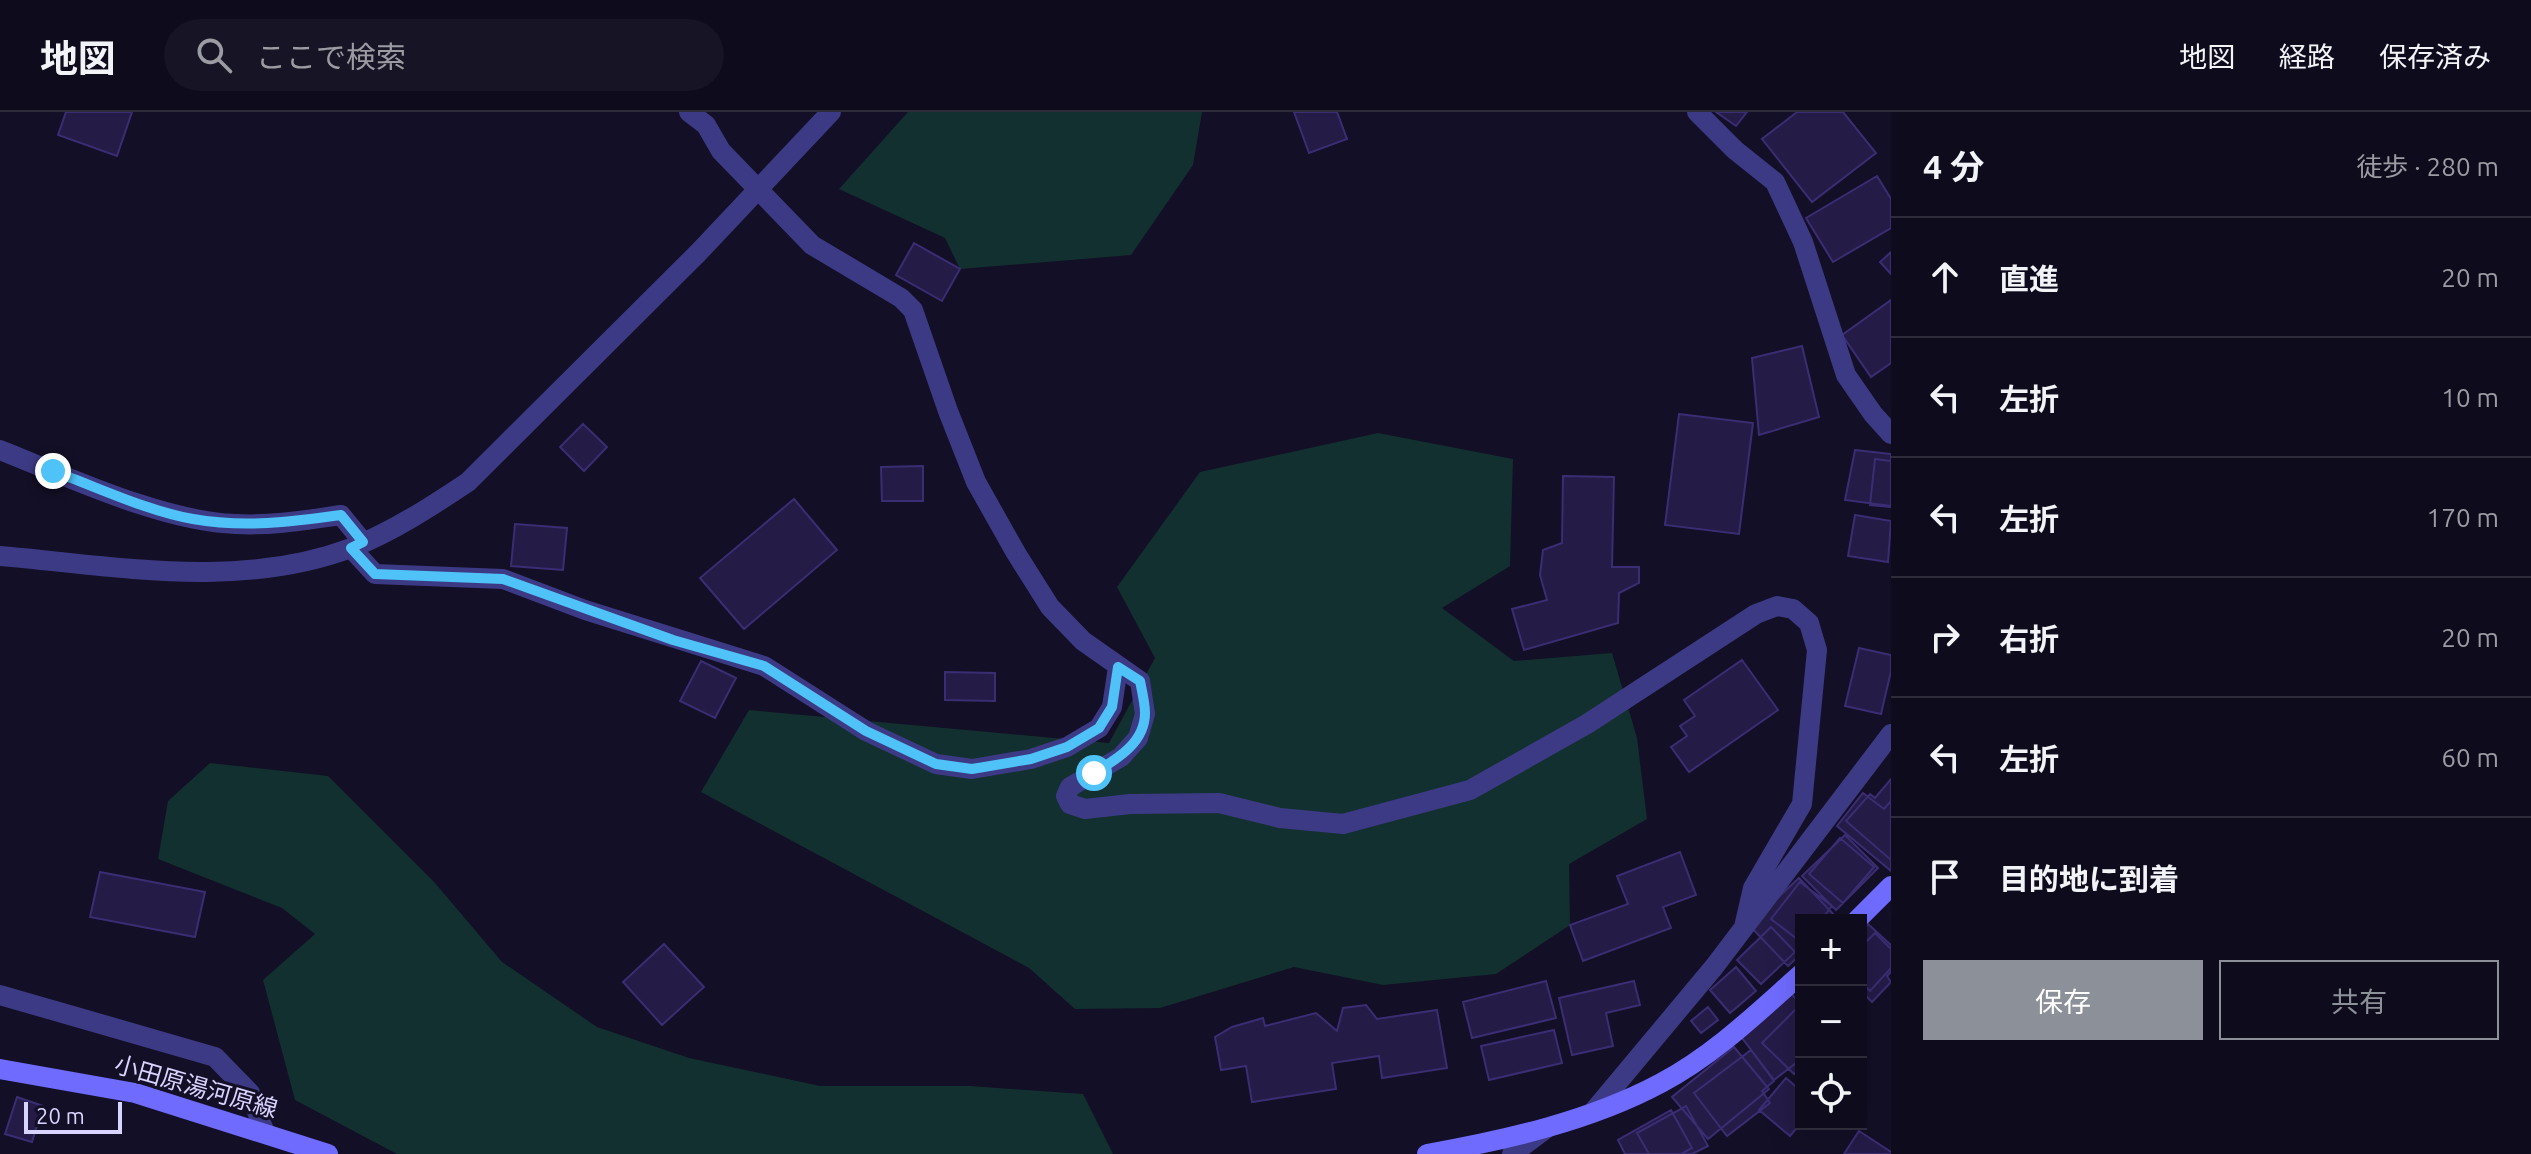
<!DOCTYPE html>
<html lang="ja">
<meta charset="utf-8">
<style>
body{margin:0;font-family:Ubuntu,"Noto Sans JP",sans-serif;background:#171425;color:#f1f3f6}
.controls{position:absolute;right:24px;bottom:24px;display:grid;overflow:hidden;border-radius:0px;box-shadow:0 8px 32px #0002}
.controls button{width:72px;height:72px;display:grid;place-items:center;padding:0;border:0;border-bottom:2px solid #2e2b3b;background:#0e0b1c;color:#f1f3f6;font:40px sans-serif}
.scale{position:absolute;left:24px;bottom:20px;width:98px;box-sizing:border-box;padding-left:8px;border:4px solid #d9d4ff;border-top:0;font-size:22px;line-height:28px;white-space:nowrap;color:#d9d4ff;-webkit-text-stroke:6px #130f26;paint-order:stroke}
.stop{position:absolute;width:24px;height:24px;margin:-18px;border:6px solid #4fc3f7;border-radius:50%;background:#fff}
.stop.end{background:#4fc3f7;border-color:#fff;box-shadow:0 2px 8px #0008}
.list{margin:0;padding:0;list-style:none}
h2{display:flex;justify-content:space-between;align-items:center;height:104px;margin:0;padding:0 32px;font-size:34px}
h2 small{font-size:26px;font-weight:400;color:#9b9ba3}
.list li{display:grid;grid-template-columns:52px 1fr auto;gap:24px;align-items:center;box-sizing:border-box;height:120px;padding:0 32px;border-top:2px solid #2e2b3b}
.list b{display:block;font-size:30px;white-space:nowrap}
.list em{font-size:26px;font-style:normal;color:#9b9ba3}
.actions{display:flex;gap:16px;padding:24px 32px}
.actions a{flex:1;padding:18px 0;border:2px solid #8c9099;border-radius:0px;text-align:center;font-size:28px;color:#8c9099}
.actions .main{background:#8c9099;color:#fff}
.icon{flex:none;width:44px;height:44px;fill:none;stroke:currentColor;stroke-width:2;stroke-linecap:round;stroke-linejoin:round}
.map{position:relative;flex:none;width:1891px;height:1042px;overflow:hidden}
header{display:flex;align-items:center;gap:48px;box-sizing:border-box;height:112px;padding:0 40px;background:#0e0b1c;border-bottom:2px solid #2e2b3b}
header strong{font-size:38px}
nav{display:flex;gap:44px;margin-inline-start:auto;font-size:28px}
.search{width:560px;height:72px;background:#171425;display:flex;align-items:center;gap:20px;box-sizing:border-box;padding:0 28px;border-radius:44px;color:#9b9ba3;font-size:30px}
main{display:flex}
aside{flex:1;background:#0e0b1c}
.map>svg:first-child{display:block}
.green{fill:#12302f}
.building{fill:#241b47;stroke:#3b2d73;stroke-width:2}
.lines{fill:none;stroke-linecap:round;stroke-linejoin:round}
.service{stroke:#3d3a85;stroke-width:20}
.minor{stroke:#3d3a85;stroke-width:20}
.tertiary{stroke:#3d3a85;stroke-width:20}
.secondary{stroke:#6f6bff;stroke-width:20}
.tertiary-bridge{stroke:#3d3a85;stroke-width:20}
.route{stroke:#4fc3f7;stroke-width:10}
.labels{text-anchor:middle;stroke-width:6;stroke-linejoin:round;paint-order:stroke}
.street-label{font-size:24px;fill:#d9d4ff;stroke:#130f26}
</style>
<header>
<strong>地図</strong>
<div class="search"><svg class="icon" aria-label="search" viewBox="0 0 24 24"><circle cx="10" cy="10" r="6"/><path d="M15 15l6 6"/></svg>ここで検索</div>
<nav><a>地図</a><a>経路</a><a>保存済み</a></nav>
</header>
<main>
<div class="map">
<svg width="1891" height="1042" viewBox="0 0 1891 1042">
<rect width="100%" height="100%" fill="#130f26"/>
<path class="green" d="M908 0H1202L1193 53 1131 143 960 157 945 126 839 77Z
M1378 321 1513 347 1510 454 1442 496 1514 549 1612 541 1637 626 1647 707 1569 752 1570 813 1496 862 1383 873 1294 855 1160 896 1075 897 1029 856 701 680 749 598 1109 631 1155 546 1117 475 1200 360Z
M210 651 328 664 435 771 502 850 597 915 689 946 820 974H970L1083 982 1113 1042H397L295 988 263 868 315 822 282 796 158 747 168 689Z"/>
<path class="building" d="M66 0H132L117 44 58 23Z
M1294 0H1337L1347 27 1309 41Z
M1716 0H1747L1736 14Z
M1797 0H1843L1876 41 1812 90 1762 27Z
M1877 64 1891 87V116L1833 150 1806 106Z
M914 131 960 157 942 189 896 163Z
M1891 140V162L1880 150Z
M1891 188V251L1871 265 1842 223Z
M1802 234 1819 305 1759 323 1752 246Z
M1679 302 1753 311 1739 422 1665 413Z
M583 312 607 335 584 359 560 335Z
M1855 338 1891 342V394L1845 388Z
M1875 347 1891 349V395L1870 393Z
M923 354V389H882L881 355Z
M1563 364 1614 365 1612 455H1639V471L1619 481 1618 511 1524 538 1512 497 1547 488 1540 463 1543 438 1562 431Z
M794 387 837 438 744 517 700 466Z
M1855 403 1891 409 1888 450 1848 444Z
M515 412 567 416 563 458 511 454Z
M1859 536 1891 543V559L1881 602 1845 594Z
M1742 548 1778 598 1689 660 1671 635 1687 624 1680 614 1695 604 1684 588Z
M701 549 736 566 715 606 680 589Z
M945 560 995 561V589L945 588Z
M1891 667V748L1846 709 1870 682 1875 686Z
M1863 681 1884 697 1891 689V759L1837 714Z
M1845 723 1878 756 1836 798 1802 764Z
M1840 726 1874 755 1843 791 1809 762Z
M1680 740 1696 783 1663 795 1671 816 1583 849 1570 813 1628 792 1617 764Z
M100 760 205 780 195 825 90 805Z
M1799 766 1838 807 1801 808V842L1788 854 1749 813Z
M1800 770 1832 794 1821 808H1801V830L1771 807Z
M1868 812 1891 833V856L1870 879 1861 870V820Z
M1771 815 1795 840 1761 872 1737 848Z
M1875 821 1891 837V860L1887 864 1891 870 1872 890 1861 879V835Z
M664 832 704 875 662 913 623 870Z
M1736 855 1756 879 1730 901 1710 878Z
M1546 869 1556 906 1472 926 1463 890Z
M1634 869 1640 893 1606 901 1613 934 1572 943 1559 886Z
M1792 882 1801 894V947L1774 968 1739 922Z
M1366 893 1377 907 1437 898 1447 956 1382 966 1379 944 1332 951 1336 977 1252 990 1246 954 1221 958 1215 925 1232 915 1263 906 1265 914 1316 901 1337 919 1343 896Z
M1800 893 1801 955 1794 962 1762 931Z
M1708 895 1718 908 1701 921 1691 909Z
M1554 918 1562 951 1489 968 1481 934Z
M1734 935 1769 977 1708 1027 1672 985Z
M1751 938 1774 969 1762 979 1770 991 1727 1024 1694 981Z
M1786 966 1801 979V1011L1790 1024 1759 998Z
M17 985 43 994 32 1030 5 1022Z
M1686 994 1708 1034 1692 1042H1649L1637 1021Z
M1671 998 1692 1036 1681 1042H1625L1618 1028Z
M1859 1019 1891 1040V1042H1844Z"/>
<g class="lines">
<path class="service" d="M1697 0 1735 38 1775 70 1803 130 1846 263 1873 302 1891 322"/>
<path class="minor" d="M689 0 706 13 721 39 812 133 901 186 913 198 948 299 976 370 1016 441 1050 495 1083 529 1140 569 1145 602 1138 626 1121 645 1070 675 1066 684 1070 692 1085 697 1130 692 1219 691 1280 706 1343 712 1470 678 1587 612 1756 502 1777 494 1793 497 1809 511 1817 538 1802 692 1753 776 1744 815
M0 338C68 365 164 410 236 412 272 414 306 408 341 403L363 430
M351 436 375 462 503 467 585 498 764 554 866 619 936 652 972 657 1031 647 1067 635 1099 616 1112 595 1118 555
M1593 1000 1714 855 1891 622
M1512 1042 1547 1016"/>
<path class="tertiary" d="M0 444C116 454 239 478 351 436 392 420 432 394 468 370L697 142
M0 883 215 945 250 981 265 1021"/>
<path class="secondary" d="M1857 808 1891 774
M0 957 135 981 328 1042
M1427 1042C1506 1028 1590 1009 1661 971 1714 943 1757 901 1801 862"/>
<path class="tertiary-bridge" d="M697 142 831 0"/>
</g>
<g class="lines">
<path class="route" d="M53 359C97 375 147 399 193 407 244 416 291 410 341 403L363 430 351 436 375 462 503 467 673 528 764 554 866 619 936 652 972 657 1031 647 1067 635 1099 616 1112 595 1118 555 1140 569C1142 579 1145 591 1145 601 1145 631 1117 647 1094 661"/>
</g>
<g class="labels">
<g class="street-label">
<text transform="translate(196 975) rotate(16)" y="8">小田原湯河原線</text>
</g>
</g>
</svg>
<div class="controls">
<button>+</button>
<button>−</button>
<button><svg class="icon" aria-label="locate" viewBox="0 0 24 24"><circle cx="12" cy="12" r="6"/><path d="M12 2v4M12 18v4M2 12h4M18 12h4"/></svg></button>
</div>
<div class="scale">20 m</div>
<div class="stop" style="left:1094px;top:661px"></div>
<div class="stop end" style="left:53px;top:359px"></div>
</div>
<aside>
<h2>4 分<small>徒歩 · 280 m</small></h2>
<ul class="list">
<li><svg class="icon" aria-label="ahead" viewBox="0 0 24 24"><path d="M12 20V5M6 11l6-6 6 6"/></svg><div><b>直進</b></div><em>20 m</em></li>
<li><svg class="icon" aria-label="left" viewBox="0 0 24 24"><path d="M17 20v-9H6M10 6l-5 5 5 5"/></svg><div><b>左折</b></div><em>10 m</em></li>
<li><svg class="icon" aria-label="left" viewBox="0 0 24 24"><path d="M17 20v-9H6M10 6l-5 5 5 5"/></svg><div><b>左折</b></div><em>170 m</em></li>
<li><svg class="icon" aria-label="right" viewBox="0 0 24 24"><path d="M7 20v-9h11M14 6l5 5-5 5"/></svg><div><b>右折</b></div><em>20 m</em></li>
<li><svg class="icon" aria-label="left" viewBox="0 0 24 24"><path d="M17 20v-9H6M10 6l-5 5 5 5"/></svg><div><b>左折</b></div><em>60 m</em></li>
<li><svg class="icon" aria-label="arrive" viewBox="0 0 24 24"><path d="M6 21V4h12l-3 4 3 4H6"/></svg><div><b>目的地に到着</b></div></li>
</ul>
<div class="actions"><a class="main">保存</a><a>共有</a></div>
</aside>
</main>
